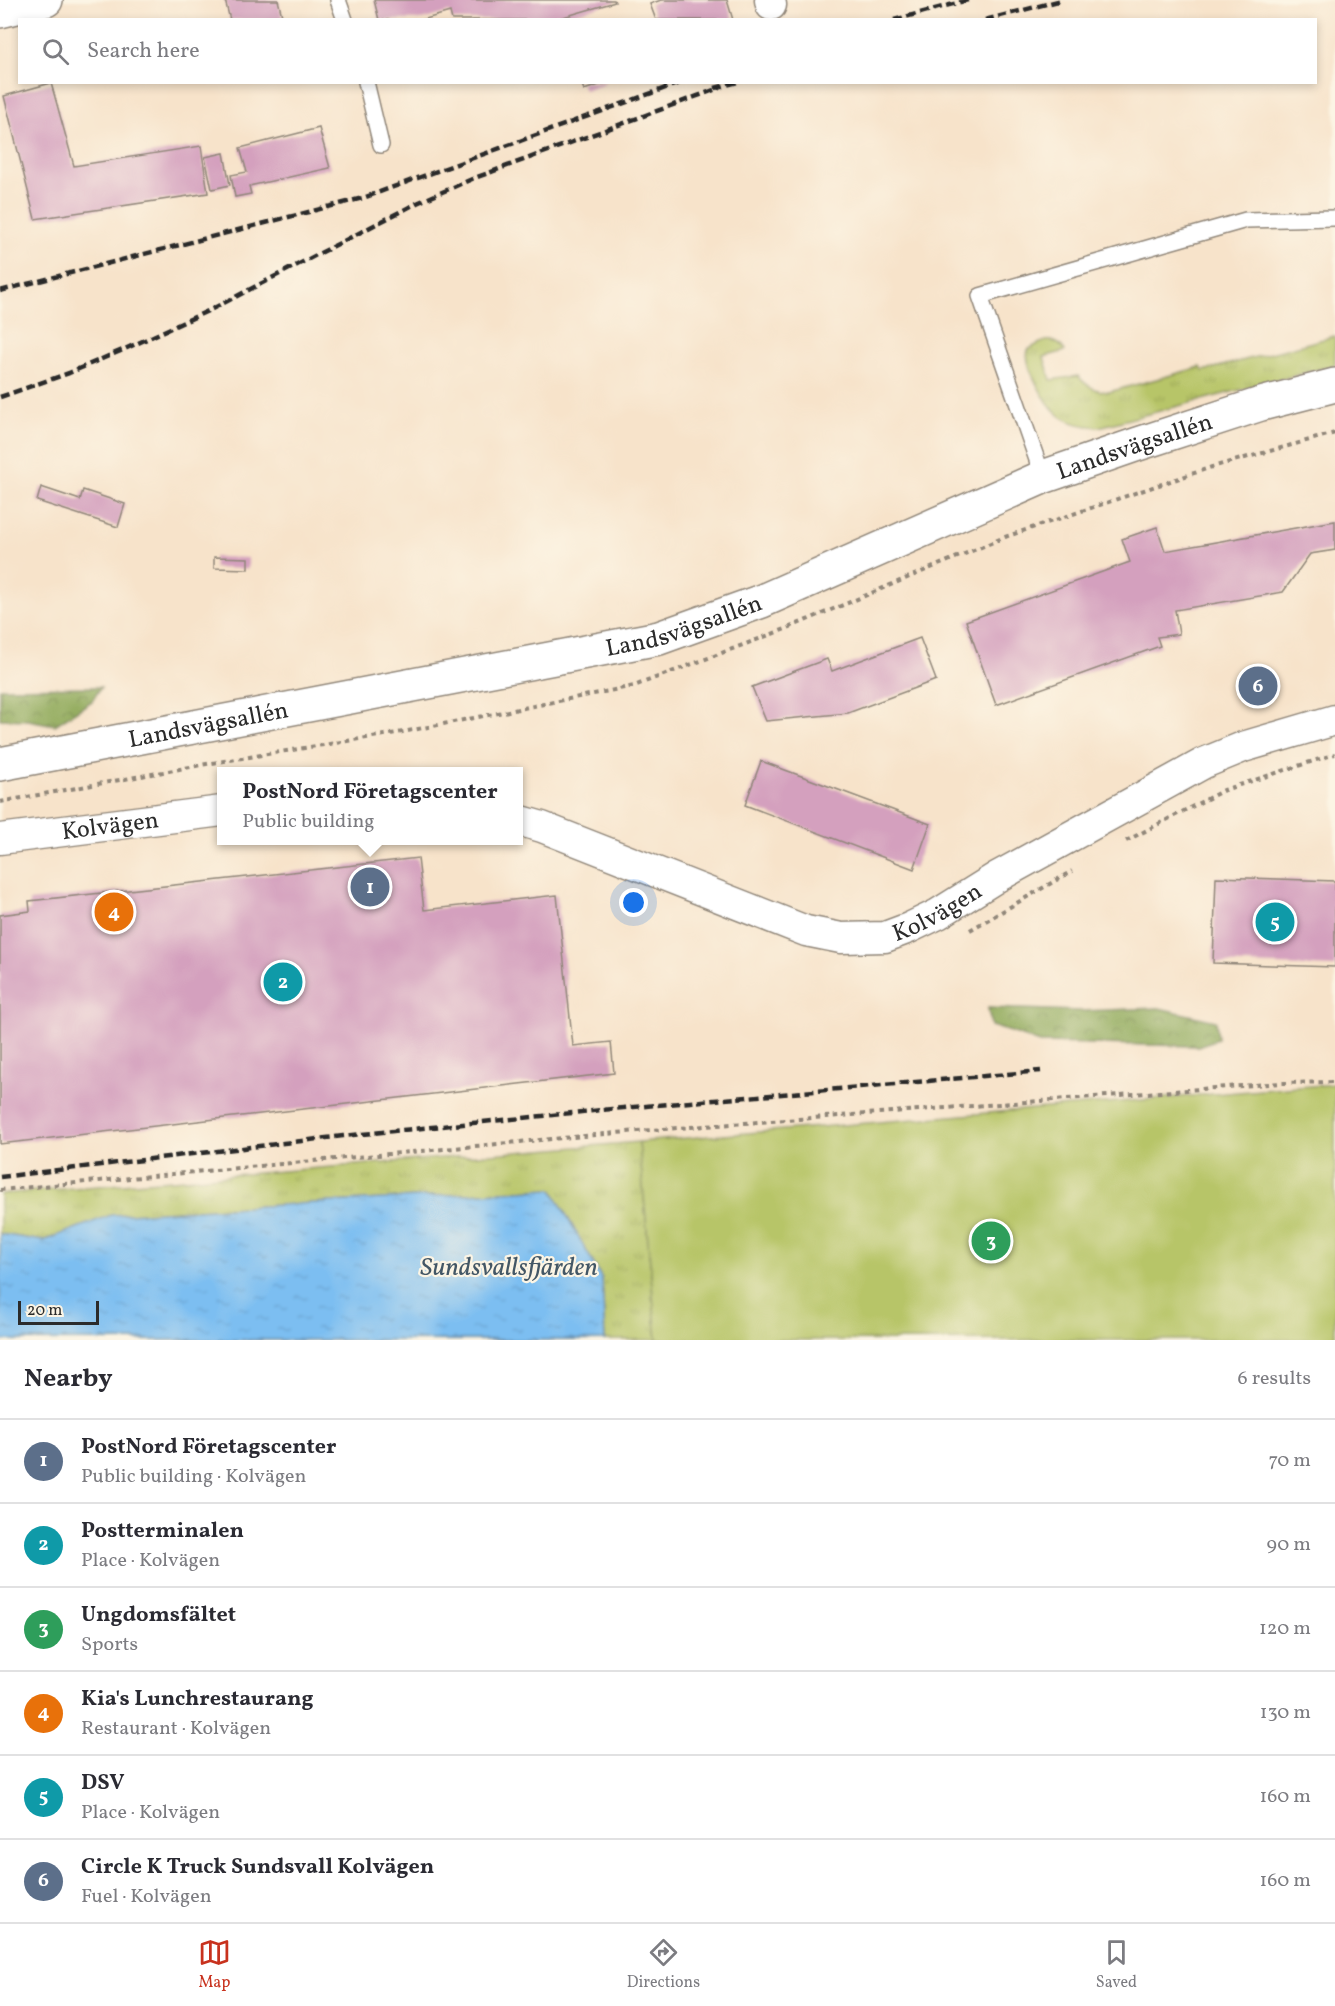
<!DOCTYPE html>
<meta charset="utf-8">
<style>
body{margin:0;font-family:Vollkorn,serif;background:#f7f7f7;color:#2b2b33}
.scale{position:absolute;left:18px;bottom:15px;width:81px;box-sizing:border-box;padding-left:6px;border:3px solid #2b2b2b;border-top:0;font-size:16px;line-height:21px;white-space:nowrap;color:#2b2b2b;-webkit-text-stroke:4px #fcf5e5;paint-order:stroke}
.you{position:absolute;left:634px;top:903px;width:21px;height:21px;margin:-15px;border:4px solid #fff;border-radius:50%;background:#1a73e8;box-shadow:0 0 0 9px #1a73e833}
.badge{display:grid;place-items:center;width:39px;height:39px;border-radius:50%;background:#c8321e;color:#fff;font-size:20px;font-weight:700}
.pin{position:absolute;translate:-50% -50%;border:3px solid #fff;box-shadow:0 2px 6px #0006}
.popup{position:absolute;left:217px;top:767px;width:306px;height:78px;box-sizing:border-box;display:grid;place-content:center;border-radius:0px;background:#fff;filter:drop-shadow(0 2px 4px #0005);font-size:20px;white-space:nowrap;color:#7c7c81}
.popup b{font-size:22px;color:#2b2b33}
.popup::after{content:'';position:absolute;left:50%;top:100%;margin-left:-12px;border:12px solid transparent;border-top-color:#fff}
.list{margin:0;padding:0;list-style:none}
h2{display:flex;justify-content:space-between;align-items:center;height:78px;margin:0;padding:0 24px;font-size:26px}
h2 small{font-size:20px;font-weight:400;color:#7c7c81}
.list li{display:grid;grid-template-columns:39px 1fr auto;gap:18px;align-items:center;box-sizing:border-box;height:84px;padding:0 24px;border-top:2px solid #e1e1e2}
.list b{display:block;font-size:22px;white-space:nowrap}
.list p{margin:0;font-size:20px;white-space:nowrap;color:#7c7c81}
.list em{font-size:20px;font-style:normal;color:#7c7c81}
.icon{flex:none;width:33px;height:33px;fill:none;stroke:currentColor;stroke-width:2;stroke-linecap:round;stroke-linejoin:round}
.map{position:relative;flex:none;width:1335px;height:1340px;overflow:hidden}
.search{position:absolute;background:#fff;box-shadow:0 3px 9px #0003;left:18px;right:18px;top:18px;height:66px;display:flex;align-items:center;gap:15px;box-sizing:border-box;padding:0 21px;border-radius:0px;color:#7c7c81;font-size:22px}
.sheet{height:582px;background:#fff}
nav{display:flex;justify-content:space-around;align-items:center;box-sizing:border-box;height:84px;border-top:2px solid #e1e1e2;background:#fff;font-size:16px;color:#7c7c81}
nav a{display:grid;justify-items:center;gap:3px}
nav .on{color:#c8321e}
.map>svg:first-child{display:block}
.grass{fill:url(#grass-tufts);stroke:#717849;stroke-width:1.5}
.forest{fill:url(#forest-crowns);stroke:#5e6a44;stroke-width:1.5}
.garden{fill:#b7c567;stroke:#717849;stroke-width:1.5}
.water{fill:url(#water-ripples);stroke:#54748e;stroke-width:1.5}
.building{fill:#d4a0be}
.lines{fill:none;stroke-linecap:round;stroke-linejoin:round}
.lane-casing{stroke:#91877a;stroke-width:18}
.street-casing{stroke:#91877a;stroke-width:33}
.secondary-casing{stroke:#91877a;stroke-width:36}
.highway-casing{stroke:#91877a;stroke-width:36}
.path{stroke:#91877a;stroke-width:4;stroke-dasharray:4.5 4.5;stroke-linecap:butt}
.lane{stroke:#fff;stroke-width:15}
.street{stroke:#fff;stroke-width:30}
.secondary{stroke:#fff;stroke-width:33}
.highway{stroke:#fff;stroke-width:33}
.rail{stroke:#2b2b2b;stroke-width:4.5;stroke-dasharray:9 4.5;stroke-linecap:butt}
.labels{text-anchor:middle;stroke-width:4.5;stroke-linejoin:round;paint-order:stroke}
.street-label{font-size:24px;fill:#2b2b2b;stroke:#fcf5e5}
.water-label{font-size:26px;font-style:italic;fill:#435766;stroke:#fcf5e5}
</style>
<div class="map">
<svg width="1335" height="1340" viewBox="0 0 1335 1340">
<defs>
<pattern id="grass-tufts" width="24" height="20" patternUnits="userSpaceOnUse" patternTransform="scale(1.5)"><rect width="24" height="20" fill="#b7c567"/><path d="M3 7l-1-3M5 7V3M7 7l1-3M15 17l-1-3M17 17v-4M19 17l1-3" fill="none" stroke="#9ea95a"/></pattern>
<pattern id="forest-crowns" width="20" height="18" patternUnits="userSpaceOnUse" patternTransform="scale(1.5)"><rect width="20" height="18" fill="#91aa5c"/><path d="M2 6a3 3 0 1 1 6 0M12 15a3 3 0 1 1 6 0" fill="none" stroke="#778b4c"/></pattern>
<pattern id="water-ripples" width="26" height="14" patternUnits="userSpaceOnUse" patternTransform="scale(1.5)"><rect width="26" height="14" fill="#7cbef1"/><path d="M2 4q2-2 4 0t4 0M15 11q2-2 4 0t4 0" fill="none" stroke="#6ba3cf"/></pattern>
</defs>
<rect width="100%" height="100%" fill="#fcf5e5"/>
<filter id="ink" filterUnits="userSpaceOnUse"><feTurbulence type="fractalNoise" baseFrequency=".0167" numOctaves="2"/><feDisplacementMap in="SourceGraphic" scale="12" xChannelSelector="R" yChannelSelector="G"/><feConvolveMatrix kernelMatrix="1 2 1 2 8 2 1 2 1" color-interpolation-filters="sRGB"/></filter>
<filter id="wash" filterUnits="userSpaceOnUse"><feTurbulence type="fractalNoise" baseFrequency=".008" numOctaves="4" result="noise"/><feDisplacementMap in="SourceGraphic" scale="24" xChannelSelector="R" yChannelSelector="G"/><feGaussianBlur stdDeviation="1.35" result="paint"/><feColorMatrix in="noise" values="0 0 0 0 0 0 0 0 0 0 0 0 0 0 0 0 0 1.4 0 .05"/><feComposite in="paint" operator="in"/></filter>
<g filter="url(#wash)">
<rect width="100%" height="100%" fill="#f7e3ca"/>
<path class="grass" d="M1335 336V365L1099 427C1084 426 1070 424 1058 414 1046 404 1023 365 1028 350 1042 341 1054 334 1065 351L1044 357 1051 380 1078 376C1087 386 1095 391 1109 392L1201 367 1203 371Z
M639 1142 657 1340H605L602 1279 552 1189 112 1215 43 1241 0 1234V1194Z"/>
<path class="forest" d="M101 687 92 701 55 725 28 720 0 719V688Z
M988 1008 1080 1011 1159 1008 1216 1021 1218 1039 1198 1046 1040 1043 1014 1033 991 1026Z"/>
<path class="garden" d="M1335 1084V1340H657L639 1142Z"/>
<path class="water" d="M552 1189 602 1279 605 1340H0V1234L43 1241 111 1215Z"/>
<g id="blocks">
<path class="building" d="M225 0H278L283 20H230Z
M374 0H614L615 2 553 20H452L450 12 422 20H379Z
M661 0H727L733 20H656L650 4Z
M581 82H605V83L584 90Z
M51 83 74 166 201 146 208 193 35 219 4 96Z
M319 128 330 168 249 186 251 194 235 197 231 175 247 172 240 148Z
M224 153 230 185 212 189 205 157Z
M41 487 80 500 83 490 125 504 118 527 37 501Z
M1335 521V550L1310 554 1283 592 1175 610 1179 634 1157 637 1160 646 996 705 966 621 1130 562 1122 539 1157 527 1165 551Z
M214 557 248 558V569L214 568Z
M920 638 936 680 848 713 766 721 752 687 827 659 832 671Z
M761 761 930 824 914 869 745 805Z
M418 858 424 910 557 895 573 1046 611 1042 614 1073 0 1144V915L30 911 29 901Z
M1216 877 1335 881V967L1213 963Z"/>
</g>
</g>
<g filter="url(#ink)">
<use href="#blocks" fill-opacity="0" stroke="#91877a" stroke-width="1.5"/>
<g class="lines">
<g class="lane-casing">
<path id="lane" d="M338 0 345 20
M366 82 381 145
M1043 477 980 296 1246 220 1335 218"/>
</g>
<g class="street-casing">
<g id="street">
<path d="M770 0 771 5"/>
<path id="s1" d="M518 820 542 827 806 931 841 938 885 937 909 928 938 914 997 877 1204 763 1243 747 1335 720"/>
<path id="s2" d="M0 839 222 811"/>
</g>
</g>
<g class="secondary-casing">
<g id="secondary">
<path id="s3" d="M0 764 659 638 762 601 1043 477 1138 444 1261 404 1335 385"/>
</g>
</g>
<g class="highway-casing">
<path id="highway" d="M0 11 46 0"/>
</g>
<path class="path" d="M0 802 212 763 403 732 634 686 788 628 1005 537 1212 467 1335 433
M1126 841 1224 790 1335 754
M970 930 1072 871
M0 1190 638 1131 1281 1083 1335 1082"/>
<use href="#lane" class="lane"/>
<use href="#street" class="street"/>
<use href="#secondary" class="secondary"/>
<use href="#highway" class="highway"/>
<path class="rail" d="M894 20 968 0
M985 20 1062 0
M715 88 738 82
M0 291 363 198 682 82
M0 397 69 373 125 349 212 309 417 203 472 179 722 87
M0 1177 343 1136 612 1109 1041 1071"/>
</g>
</g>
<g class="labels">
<g class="street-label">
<text dy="8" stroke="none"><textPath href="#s3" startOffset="1184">Landsvägsallén</textPath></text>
<text dy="8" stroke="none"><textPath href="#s3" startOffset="698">Landsvägsallén</textPath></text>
<text dy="8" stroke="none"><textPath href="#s3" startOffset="212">Landsvägsallén</textPath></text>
<text dy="8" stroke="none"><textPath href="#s2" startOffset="111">Kolvägen</textPath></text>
<text dy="8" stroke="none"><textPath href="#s1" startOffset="446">Kolvägen</textPath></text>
</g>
<g class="water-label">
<text x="509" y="1275">Sundsvallsfjärden</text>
</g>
</g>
</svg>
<div class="scale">20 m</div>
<div class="you"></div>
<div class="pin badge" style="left:370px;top:887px;background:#5c6f8a">1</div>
<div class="popup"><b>PostNord Företagscenter</b>Public building</div>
<div class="pin badge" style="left:283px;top:982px;background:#0f9aa8">2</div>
<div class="pin badge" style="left:991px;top:1241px;background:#2e9e5b">3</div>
<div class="pin badge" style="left:114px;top:912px;background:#e8710a">4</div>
<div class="pin badge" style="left:1275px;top:922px;background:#0f9aa8">5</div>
<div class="pin badge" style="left:1258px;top:686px;background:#5c6f8a">6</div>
<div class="search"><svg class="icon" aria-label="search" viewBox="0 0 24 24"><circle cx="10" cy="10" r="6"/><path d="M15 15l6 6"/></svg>Search here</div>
</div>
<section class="sheet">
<h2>Nearby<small>6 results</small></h2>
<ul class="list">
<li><span class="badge" style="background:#5c6f8a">1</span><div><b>PostNord Företagscenter</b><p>Public building · Kolvägen</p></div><em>70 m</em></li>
<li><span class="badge" style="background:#0f9aa8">2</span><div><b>Postterminalen</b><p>Place · Kolvägen</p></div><em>90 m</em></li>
<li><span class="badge" style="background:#2e9e5b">3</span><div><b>Ungdomsfältet</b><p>Sports</p></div><em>120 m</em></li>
<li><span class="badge" style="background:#e8710a">4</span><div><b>Kia's Lunchrestaurang</b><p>Restaurant · Kolvägen</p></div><em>130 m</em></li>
<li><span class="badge" style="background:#0f9aa8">5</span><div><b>DSV</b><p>Place · Kolvägen</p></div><em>160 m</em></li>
<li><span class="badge" style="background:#5c6f8a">6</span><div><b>Circle K Truck Sundsvall Kolvägen</b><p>Fuel · Kolvägen</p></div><em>160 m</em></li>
</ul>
</section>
<nav>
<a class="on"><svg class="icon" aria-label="map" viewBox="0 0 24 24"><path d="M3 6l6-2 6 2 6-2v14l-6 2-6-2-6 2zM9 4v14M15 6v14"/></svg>Map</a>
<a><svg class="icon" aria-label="directions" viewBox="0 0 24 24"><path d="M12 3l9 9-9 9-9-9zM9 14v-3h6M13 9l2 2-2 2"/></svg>Directions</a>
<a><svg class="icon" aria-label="saved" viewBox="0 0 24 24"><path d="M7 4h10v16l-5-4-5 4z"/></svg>Saved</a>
</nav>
